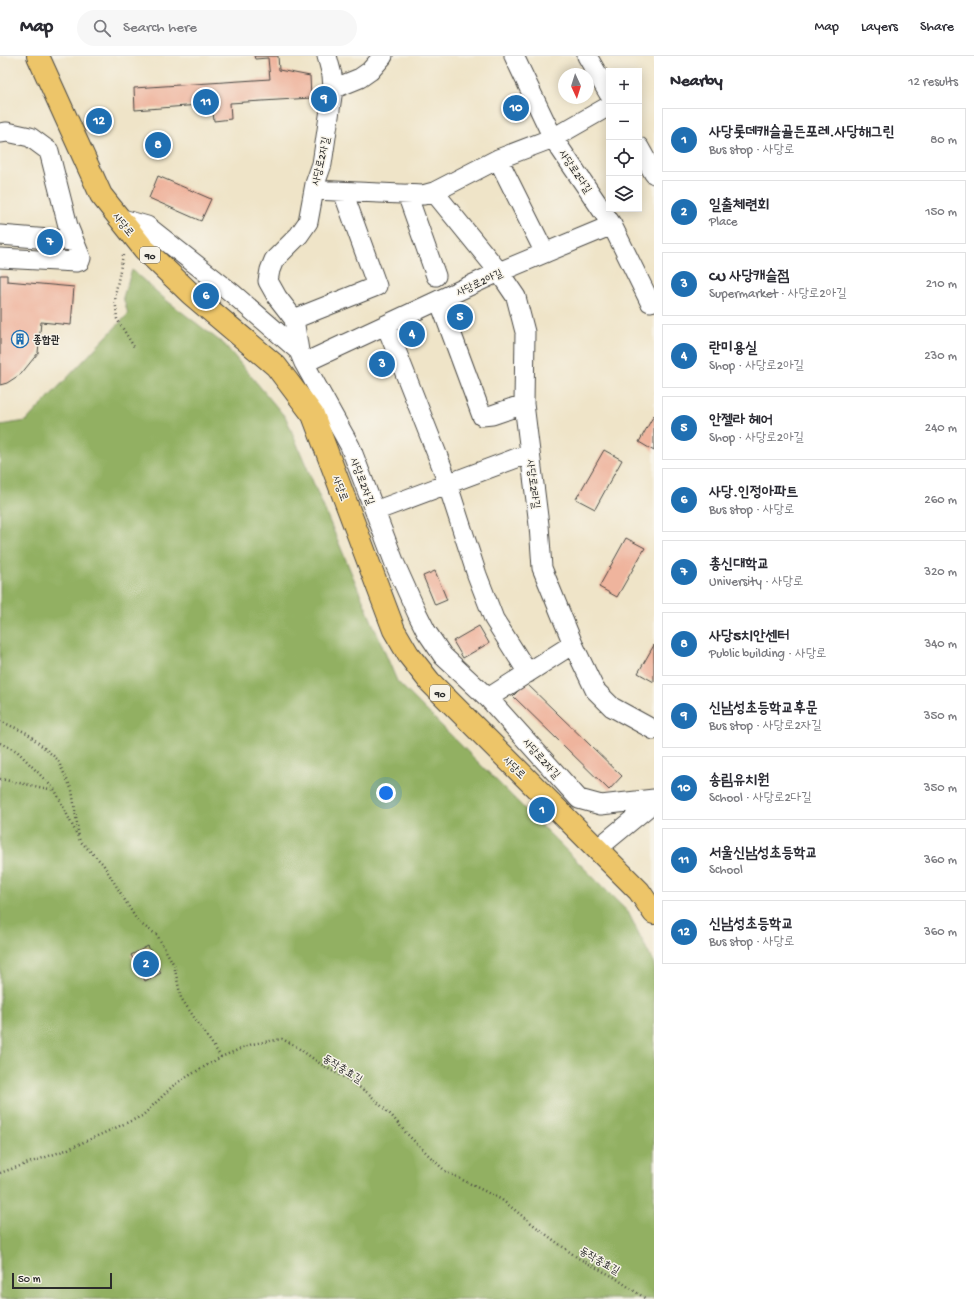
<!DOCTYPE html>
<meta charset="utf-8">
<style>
body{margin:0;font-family:"Gochi Hand","Poor Story",sans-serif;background:#f7f7f7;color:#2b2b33}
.controls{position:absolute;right:12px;top:12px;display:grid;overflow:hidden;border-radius:0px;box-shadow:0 2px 10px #0003}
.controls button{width:36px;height:36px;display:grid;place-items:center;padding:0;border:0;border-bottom:1px solid #e1e1e2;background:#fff;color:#2b2b33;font:20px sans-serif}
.compass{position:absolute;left:558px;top:12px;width:36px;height:36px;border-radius:50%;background:#fff;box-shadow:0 2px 10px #0003;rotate:176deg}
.scale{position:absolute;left:12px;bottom:10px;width:100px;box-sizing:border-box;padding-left:4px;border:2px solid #2b2b2b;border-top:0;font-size:11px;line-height:14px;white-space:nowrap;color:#2b2b2b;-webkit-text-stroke:3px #f7f3e8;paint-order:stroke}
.you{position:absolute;left:386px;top:737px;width:14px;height:14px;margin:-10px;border:3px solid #fff;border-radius:50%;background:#1a73e8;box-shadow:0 0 0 6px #1a73e833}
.badge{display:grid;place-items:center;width:26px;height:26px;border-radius:50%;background:#1f6fb2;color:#fff;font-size:13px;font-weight:700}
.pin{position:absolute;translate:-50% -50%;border:2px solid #fff;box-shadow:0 1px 4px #0006}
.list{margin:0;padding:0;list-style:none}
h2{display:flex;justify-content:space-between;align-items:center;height:52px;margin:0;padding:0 16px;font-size:17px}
h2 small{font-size:13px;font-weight:400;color:#7c7c81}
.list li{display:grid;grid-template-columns:26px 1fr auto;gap:12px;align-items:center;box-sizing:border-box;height:64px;margin:0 8px 8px;padding:0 8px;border:1px solid #e1e1e2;border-radius:0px}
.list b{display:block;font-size:15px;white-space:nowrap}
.list p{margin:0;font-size:13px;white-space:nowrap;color:#7c7c81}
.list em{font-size:13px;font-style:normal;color:#7c7c81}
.icon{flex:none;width:22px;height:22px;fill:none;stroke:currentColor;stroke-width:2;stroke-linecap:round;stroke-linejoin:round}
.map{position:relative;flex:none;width:654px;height:1243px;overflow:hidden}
header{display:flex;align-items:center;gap:24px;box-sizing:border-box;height:56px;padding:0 20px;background:#fff;border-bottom:1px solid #e1e1e2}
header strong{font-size:19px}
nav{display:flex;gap:22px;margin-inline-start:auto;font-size:14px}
.search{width:280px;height:36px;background:#f7f7f7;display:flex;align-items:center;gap:10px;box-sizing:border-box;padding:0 14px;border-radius:22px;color:#7c7c81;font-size:15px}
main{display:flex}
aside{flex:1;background:#fff}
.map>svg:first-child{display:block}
.forest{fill:#92b062;stroke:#5e6e46}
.building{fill:#efb49d}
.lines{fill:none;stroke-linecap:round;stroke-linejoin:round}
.minor-casing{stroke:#484743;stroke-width:21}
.major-casing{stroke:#484743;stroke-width:24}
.path{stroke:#484743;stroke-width:2.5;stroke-dasharray:1 3;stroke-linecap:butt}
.minor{stroke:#fff;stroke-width:19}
.major{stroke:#edc569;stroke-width:22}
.labels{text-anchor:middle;stroke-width:3;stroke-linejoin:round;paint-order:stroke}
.shield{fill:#f7f3e8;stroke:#686764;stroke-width:1}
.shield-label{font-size:10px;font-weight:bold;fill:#2b2b2b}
.street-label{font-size:11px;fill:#2b2b2b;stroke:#f7f3e8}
.poi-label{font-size:11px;font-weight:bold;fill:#2b2b2b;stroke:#f7f3e8;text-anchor:start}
</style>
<header>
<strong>Map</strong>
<div class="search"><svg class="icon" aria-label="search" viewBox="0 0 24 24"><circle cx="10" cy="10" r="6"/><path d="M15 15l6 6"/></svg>Search here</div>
<nav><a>Map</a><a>Layers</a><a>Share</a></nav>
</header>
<main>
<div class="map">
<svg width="654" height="1243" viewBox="0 0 654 1243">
<rect width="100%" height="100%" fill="#f7f3e8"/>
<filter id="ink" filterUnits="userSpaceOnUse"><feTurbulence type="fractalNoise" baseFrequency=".025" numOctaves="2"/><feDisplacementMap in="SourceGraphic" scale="8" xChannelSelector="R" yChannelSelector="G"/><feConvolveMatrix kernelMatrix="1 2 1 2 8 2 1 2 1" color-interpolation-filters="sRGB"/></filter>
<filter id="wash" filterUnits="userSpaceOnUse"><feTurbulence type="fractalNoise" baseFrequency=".012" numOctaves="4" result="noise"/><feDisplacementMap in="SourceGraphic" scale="16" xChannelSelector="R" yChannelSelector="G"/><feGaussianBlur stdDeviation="0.9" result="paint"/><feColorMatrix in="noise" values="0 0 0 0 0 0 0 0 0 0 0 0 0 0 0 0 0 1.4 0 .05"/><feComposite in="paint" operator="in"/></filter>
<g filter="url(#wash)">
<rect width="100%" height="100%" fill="#efe4c8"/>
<path class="forest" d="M132 214 166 244 225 289 286 362 397 625 628 856 654 908V1243H0V369L26 365 128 258 123 241Z"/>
<g id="blocks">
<path class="building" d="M254 0H278L279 14 310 20 311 42 230 47 231 63 214 65 212 48 135 54 134 32 270 23 268 2 255 3Z
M158 120 211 143 201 165 149 142Z
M0 219H7V225L74 231 71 269 41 266 38 297 21 318 7 327 0 329Z
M654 359V395L639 386Z
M604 394 622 404 595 453 576 443Z
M626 482 645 492 617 541 599 531Z
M435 515 447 544 435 549 423 520Z
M479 570 489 587 463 602 453 585Z
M654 589V626L638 617Z
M526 627 622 720 609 734 513 640Z
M148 890 161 917 145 925 131 899Z"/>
</g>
</g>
<g filter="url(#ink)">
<use href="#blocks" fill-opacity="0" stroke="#484743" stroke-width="1"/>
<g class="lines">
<g class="minor-casing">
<path id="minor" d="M327 0 332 19 333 33 322 108 315 128 308 166 299 179 274 204 270 214 268 225 277 241 294 263 299 295 304 307 350 390 395 508 417 557 426 575 443 600 488 642 579 743 601 749 654 743
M514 0 553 82 612 169 650 246 654 245
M587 0 609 38
M333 33 360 22 370 15 383 0
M0 77 7 76 30 81 49 95 68 170 81 202 80 205 76 206 0 202
M639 91 654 118
M498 103 545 197
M314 134 423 139 434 136 498 103 553 82 609 50
M434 136 499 216 516 241 525 276 524 348 539 469 542 512 573 588 595 634 612 651 654 674
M407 138 436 220
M119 162 147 170 232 237 299 295
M0 179 74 185
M439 244 482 360 492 359 524 348
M294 263 377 230 343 136
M386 269 442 411 477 519 494 563 528 617
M304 307 499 216 612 169
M375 455 530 397
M488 642 573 588
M597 793 654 746"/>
</g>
<g class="major-casing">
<path id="major" d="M38 0 101 139 144 193 191 238 276 310 313 359 394 574 408 598 430 626 639 835 654 857"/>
</g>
<path class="path" d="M123 199 115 240 117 263 134 291
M0 665 27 677 57 703 72 734 79 781
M0 687 17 695 55 734 80 785 103 808 138 866 157 879 174 909 181 942 221 1001
M0 723 54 734
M0 1117 66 1094 142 1060 175 1028 221 1001 252 988 282 983 294 989 325 1011 347 1023 368 1037 392 1060 406 1077 445 1115 502 1144 544 1177 578 1202 614 1221 646 1243"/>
<use href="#minor" class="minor"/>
<use href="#major" class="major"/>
</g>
</g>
<defs>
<g id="building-ring" transform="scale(0.9)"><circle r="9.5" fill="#f7f3e8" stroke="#1f6fb2" stroke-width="1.5"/><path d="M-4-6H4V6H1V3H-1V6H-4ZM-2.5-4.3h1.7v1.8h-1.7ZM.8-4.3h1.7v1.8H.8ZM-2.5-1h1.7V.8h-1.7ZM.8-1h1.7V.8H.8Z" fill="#1f6fb2"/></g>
</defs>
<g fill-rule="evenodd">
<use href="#building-ring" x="20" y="283"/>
</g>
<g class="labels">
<g class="shield">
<rect x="140" y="191" width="20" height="16" rx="3"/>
<rect x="430" y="629" width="20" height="16" rx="3"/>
</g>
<g class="shield-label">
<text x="150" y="203">90</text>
<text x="440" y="641">90</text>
</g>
<g class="street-label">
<text transform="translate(320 105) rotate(-77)" y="4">사당로2자길</text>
<text transform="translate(576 115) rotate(56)" y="4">사당로2다길</text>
<text transform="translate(124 168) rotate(51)" y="4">사당로</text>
<text transform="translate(479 226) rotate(-25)" y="4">사당로2아길</text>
<text transform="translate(363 425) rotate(69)" y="4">사당로2자길</text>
<text transform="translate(534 428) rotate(83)" y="4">사당로2라길</text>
<text transform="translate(341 432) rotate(69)" y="4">사당로</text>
<text transform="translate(542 702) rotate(48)" y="4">사당로2자길</text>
<text transform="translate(515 711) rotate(45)" y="4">사당로</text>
<text transform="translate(343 1012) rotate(32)" y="4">동작충효길</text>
<text transform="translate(600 1204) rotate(30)" y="4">동작충효길</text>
</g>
<g class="poi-label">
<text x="33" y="287">종합관</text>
</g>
</g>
</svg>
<div class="controls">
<button>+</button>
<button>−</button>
<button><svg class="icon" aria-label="locate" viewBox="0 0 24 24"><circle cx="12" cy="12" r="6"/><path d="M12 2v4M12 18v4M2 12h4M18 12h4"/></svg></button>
<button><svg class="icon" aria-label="layers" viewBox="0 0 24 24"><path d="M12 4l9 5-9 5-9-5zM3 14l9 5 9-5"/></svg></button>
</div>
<svg class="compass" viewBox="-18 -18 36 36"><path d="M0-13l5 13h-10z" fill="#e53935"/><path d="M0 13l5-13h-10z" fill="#7c7c81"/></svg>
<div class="scale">50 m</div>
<div class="you"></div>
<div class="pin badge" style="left:542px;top:754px">1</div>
<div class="pin badge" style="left:146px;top:908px">2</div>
<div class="pin badge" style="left:382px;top:308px">3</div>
<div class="pin badge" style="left:412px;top:278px">4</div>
<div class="pin badge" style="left:460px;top:261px">5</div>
<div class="pin badge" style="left:206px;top:240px">6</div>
<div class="pin badge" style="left:50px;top:186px">7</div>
<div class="pin badge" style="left:158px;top:89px">8</div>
<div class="pin badge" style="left:324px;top:43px">9</div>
<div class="pin badge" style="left:516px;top:52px">10</div>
<div class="pin badge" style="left:206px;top:46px">11</div>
<div class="pin badge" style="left:99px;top:65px">12</div>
</div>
<aside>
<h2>Nearby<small>12 results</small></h2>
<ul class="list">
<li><span class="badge">1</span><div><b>사당롯데캐슬골든포레.사당해그린</b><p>Bus stop · 사당로</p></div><em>80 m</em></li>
<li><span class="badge">2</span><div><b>일출체련회</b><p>Place</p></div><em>150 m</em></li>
<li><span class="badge">3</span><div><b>CU 사당캐슬점</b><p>Supermarket · 사당로2아길</p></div><em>210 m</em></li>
<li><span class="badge">4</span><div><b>란미용실</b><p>Shop · 사당로2아길</p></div><em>230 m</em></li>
<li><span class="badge">5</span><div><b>안젤라 헤어</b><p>Shop · 사당로2아길</p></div><em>240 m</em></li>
<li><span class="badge">6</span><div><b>사당.인정아파트</b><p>Bus stop · 사당로</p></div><em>260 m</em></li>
<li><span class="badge">7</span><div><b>총신대학교</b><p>University · 사당로</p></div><em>320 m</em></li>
<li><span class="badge">8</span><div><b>사당5치안센터</b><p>Public building · 사당로</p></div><em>340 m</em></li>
<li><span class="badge">9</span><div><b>신남성초등학교후문</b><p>Bus stop · 사당로2자길</p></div><em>350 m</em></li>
<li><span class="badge">10</span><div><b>송림유치원</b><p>School · 사당로2다길</p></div><em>350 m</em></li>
<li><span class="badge">11</span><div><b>서울신남성초등학교</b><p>School</p></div><em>360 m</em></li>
<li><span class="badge">12</span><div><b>신남성초등학교</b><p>Bus stop · 사당로</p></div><em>360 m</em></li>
</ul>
</aside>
</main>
